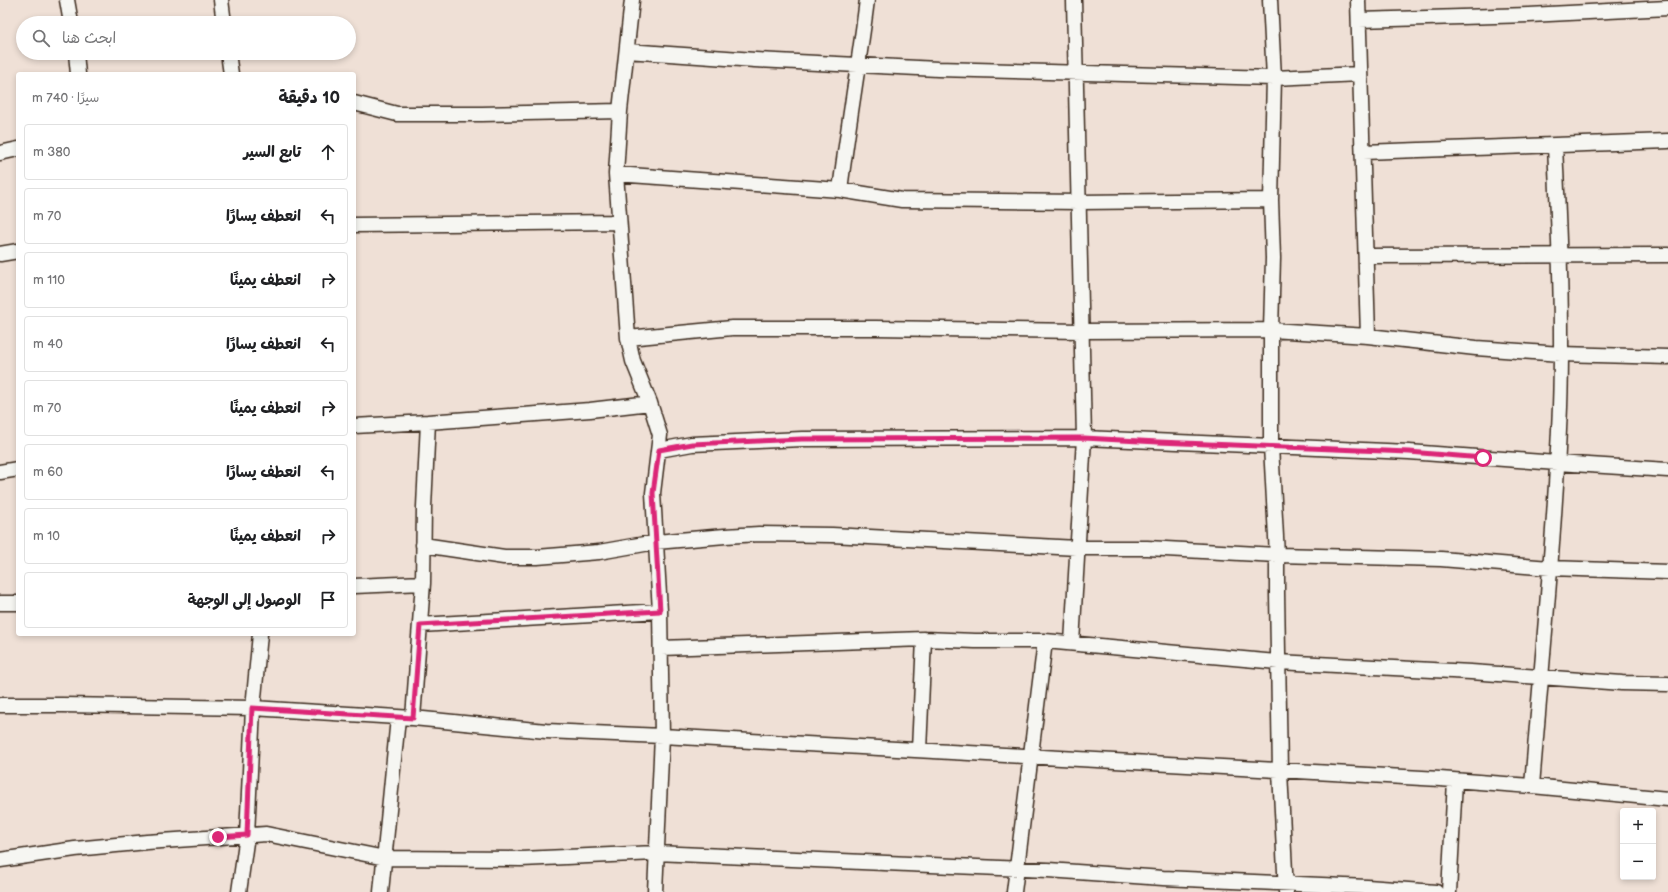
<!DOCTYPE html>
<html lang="ar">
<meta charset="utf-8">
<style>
body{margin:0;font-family:"Balsamiq Sans","Playpen Sans Arabic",sans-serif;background:#f2f2f2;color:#202124;direction:rtl}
.controls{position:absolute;right:12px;bottom:12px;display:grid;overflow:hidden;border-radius:4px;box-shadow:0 2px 6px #0003}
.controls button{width:36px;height:36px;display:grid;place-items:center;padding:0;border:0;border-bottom:1px solid #e0e0e0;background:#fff;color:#202124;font:20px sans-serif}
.stop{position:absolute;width:12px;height:12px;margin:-9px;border:3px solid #db2777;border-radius:50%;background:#fff}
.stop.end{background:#db2777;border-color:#fff;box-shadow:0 1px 4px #0008}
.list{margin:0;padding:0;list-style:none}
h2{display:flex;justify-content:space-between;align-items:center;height:52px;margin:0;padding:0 16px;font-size:17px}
h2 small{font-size:13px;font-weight:400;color:#757577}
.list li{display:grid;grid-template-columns:26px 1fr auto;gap:12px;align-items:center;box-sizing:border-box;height:56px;margin:0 8px 8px;padding:0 8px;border:1px solid #e0e0e0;border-radius:4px}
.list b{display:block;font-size:15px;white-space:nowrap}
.list em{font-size:13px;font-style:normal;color:#757577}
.icon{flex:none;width:22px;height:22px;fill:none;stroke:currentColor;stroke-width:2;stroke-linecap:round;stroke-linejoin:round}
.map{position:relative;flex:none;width:1668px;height:892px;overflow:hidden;direction:ltr}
.search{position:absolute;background:#fff;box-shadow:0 2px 6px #0003;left:16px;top:16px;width:340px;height:44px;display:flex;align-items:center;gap:10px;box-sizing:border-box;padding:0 14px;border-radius:22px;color:#757577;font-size:15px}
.panel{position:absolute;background:#fff;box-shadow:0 2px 6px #0003;left:16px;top:72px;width:340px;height:564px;border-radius:4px;direction:rtl}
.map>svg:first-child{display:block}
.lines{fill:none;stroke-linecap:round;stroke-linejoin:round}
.street-casing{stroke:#3b2a1e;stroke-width:17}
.street{stroke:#f6f6f2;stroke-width:14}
.route{stroke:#db2777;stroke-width:5}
</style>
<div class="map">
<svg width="1668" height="892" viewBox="0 0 1668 892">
<rect width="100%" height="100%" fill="#efe0d6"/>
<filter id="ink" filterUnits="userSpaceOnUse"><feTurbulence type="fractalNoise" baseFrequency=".025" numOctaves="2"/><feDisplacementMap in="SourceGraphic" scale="8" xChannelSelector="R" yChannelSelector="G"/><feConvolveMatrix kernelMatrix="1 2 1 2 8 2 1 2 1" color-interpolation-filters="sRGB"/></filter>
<g filter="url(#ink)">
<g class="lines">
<g class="street-casing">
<path id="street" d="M67 0 71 23
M221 0 224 23
M632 0 620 111 616 174 628 338 633 361 650 403 660 435 653 493 660 611 662 736 655 892
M1270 0 1274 78 1271 200 1273 258 1271 330V446L1277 555V593L1280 771 1286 892
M1358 0 1368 336
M1359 20 1529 15 1668 8
M627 51 755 60 938 69 1274 78 1360 74
M76 53 78 74
M228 53 231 74
M354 103 397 114H482L620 111
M1363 152 1668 141
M0 153 18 149
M616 174 840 190 902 200 1080 202 1271 200
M840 190C848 126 859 64 867 0
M354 225 619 222
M0 254 18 251
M1367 256 1668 255
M628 338 732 328H876L1082 331 1271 330 1368 336 1476 348 1561 354 1668 357
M354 426 428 422
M659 450 692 444 802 439 1084 438 1409 452 1557 463 1668 470
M0 472 18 469
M423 545 504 557H537L599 552 656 542 725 536 759 534 832 535 1077 548H1147L1277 555 1441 559 1550 568 1668 572
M423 583 424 507 428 422 590 410 650 403
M354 586 423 583 413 718 546 731 662 736 1440 779 1532 786 1668 799
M0 603H18
M420 625 660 611
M260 634 253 708 413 718
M1072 643 1084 438 1074 0
M661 648 924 639 975 641H1045L1278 662 1471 672 1622 683 1668 684
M0 705H62L253 708 247 835 239 892
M919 750 924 639
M1532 786C1542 660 1555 533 1560 407 1563 320 1559 233 1555 146
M0 860 75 849 147 842 266 834 385 858 521 859 656 853 1048 870 1163 878 1367 887 1436 892
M381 892 398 718
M1014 892 1045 641
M1449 892 1455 781"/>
</g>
<use href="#street" class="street"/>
</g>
</g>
<g class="lines" filter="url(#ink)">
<path class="route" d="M218 837 247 835 252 708 413 718 420 625 660 611 653 493 659 450 692 444 802 439 1084 438 1158 442 1409 452 1483 458"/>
</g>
</svg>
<div class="controls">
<button>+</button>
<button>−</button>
</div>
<div class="stop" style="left:1483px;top:458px"></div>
<div class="stop end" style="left:218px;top:837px"></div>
<div class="search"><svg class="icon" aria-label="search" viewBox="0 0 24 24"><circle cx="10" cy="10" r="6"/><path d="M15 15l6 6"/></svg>ابحث هنا</div>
<section class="panel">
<h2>10 دقيقة<small>سيرًا · 740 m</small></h2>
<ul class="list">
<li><svg class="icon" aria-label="ahead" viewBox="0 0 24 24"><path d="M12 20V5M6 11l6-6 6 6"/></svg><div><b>تابع السير</b></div><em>380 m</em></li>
<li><svg class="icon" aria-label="left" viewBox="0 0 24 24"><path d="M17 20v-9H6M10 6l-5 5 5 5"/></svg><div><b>انعطف يسارًا</b></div><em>70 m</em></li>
<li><svg class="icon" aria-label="right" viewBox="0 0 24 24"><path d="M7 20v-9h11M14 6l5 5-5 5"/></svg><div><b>انعطف يمينًا</b></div><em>110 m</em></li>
<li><svg class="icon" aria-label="left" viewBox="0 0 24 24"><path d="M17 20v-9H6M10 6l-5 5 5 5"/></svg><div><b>انعطف يسارًا</b></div><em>40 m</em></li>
<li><svg class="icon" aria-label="right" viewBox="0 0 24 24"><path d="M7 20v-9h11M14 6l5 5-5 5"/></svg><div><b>انعطف يمينًا</b></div><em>70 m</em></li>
<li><svg class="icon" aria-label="left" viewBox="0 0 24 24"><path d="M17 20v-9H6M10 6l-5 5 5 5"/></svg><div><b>انعطف يسارًا</b></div><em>60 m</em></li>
<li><svg class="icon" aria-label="right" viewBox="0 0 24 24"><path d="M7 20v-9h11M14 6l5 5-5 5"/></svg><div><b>انعطف يمينًا</b></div><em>10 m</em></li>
<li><svg class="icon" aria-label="arrive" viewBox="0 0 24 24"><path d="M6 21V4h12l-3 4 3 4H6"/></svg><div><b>الوصول إلى الوجهة</b></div></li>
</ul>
</section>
</div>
